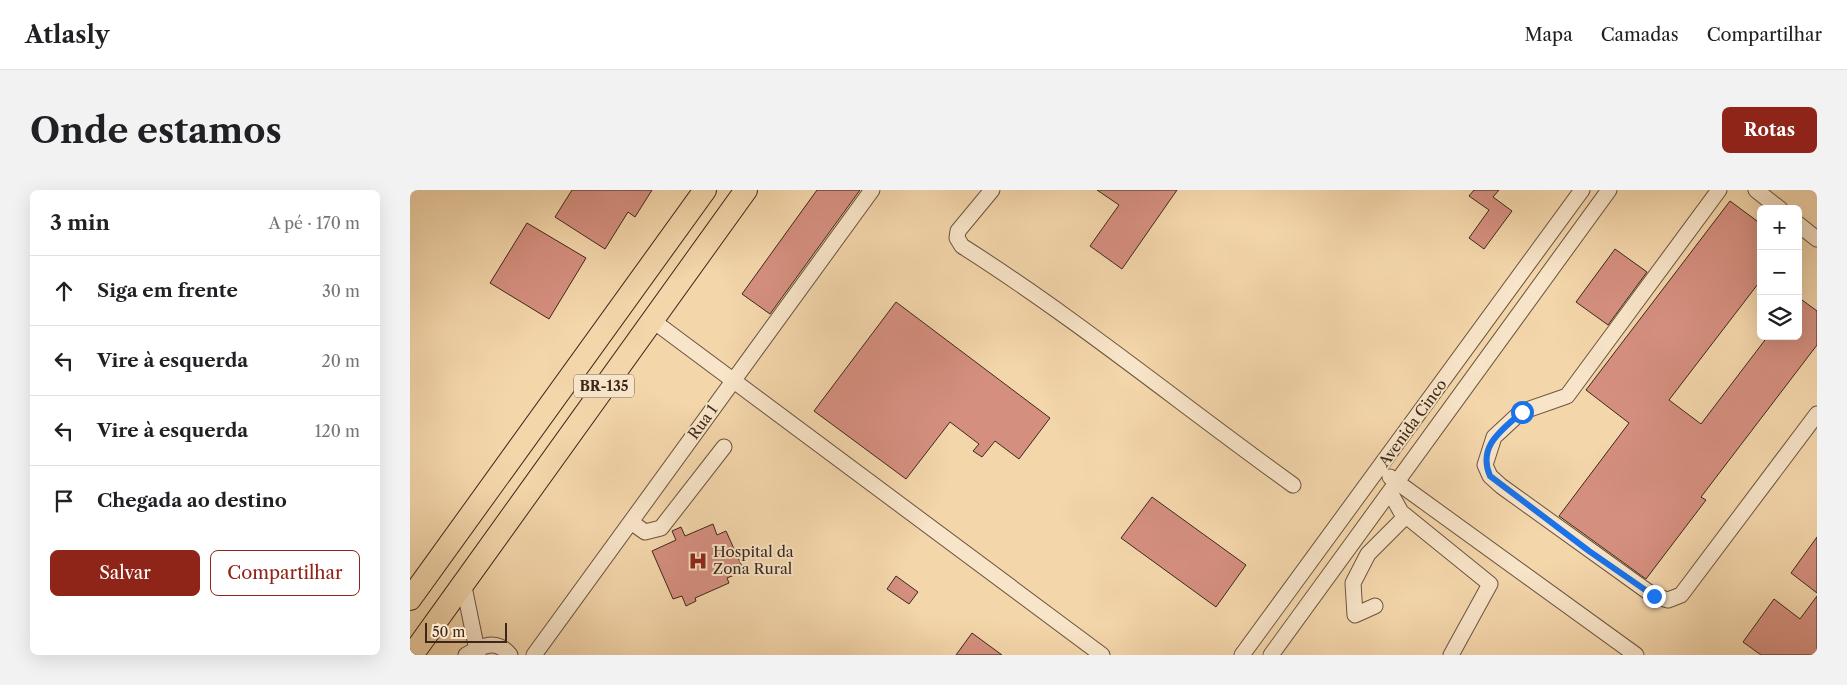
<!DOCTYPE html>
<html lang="pt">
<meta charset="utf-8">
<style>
body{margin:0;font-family:"Libre Caslon Text",serif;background:#f2f2f2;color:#202124}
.controls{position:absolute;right:15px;top:15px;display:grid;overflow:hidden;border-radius:8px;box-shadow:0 5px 20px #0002}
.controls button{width:45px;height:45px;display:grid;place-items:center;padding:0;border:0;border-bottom:1px solid #e0e0e0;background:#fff;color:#202124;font:25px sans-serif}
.scale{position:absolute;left:15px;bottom:12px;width:82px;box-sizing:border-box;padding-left:5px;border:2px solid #3c281b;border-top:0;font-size:14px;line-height:18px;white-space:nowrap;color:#3c281b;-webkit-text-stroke:4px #f8e4c8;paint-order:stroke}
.stop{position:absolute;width:15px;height:15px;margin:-11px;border:4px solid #1a73e8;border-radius:50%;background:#fff}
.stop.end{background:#1a73e8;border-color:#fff;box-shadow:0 1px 5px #0008}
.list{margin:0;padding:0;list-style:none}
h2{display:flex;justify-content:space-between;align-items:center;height:65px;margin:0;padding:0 20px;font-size:21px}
h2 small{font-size:16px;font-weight:400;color:#757577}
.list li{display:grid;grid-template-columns:32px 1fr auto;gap:15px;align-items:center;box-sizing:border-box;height:70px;padding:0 20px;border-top:1px solid #e0e0e0}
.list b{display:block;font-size:19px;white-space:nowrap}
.list em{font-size:16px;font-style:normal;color:#757577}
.actions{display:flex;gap:10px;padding:15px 20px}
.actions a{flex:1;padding:11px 0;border:1px solid #8f2418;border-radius:8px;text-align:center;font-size:18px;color:#8f2418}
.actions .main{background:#8f2418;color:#fff}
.icon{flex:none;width:28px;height:28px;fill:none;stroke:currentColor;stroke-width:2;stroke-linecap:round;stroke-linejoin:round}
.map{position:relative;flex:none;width:1407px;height:465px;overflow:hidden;border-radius:8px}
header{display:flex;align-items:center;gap:30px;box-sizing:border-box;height:70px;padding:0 25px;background:#fff;border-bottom:1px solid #e0e0e0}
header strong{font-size:24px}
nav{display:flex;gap:28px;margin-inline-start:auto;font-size:18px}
.intro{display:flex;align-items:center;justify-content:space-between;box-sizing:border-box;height:120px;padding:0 30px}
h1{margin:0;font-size:35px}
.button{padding:12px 22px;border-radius:8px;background:#8f2418;color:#fff;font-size:18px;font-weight:700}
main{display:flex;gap:30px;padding:0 30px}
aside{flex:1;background:#fff;border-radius:8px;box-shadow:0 5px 20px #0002}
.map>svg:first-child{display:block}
.building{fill:#d58f7f;stroke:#3c281b}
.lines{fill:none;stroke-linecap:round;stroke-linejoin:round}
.minor-casing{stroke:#6a543f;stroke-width:17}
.highway-casing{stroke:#3c281b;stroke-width:24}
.minor{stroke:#f8e4c8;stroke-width:15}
.highway{stroke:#f4d6ab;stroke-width:22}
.route{stroke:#1a73e8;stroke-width:6}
.labels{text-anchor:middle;stroke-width:4;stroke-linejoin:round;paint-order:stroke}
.shield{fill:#f8e4c8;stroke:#74604f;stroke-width:1}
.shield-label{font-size:14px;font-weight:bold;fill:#3c281b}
.street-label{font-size:15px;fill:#3c281b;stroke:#f8e4c8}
.poi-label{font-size:15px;fill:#3c281b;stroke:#f8e4c8;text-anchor:start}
</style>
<header>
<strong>Atlasly</strong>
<nav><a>Mapa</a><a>Camadas</a><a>Compartilhar</a></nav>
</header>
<div class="intro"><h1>Onde estamos</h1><a class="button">Rotas</a></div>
<main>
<aside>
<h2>3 min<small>A pé · 170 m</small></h2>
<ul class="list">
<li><svg class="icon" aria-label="ahead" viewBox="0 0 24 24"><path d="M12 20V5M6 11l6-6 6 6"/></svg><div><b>Siga em frente</b></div><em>30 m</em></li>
<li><svg class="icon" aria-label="left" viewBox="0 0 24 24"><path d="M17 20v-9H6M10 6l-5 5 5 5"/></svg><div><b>Vire à esquerda</b></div><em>20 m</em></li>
<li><svg class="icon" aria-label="left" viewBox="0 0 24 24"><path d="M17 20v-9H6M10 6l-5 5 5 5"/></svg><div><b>Vire à esquerda</b></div><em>120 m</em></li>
<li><svg class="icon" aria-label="arrive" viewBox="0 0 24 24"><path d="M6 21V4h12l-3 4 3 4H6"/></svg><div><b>Chegada ao destino</b></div></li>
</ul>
<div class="actions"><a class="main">Salvar</a><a>Compartilhar</a></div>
</aside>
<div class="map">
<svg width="1407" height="465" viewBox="0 0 1407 465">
<rect width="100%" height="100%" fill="#f4d6ab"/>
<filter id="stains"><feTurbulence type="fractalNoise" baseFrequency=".004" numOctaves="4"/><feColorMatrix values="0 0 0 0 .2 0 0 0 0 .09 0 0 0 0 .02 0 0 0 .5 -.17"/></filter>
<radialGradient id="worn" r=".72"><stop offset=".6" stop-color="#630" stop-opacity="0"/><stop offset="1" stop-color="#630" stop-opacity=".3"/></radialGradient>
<path class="building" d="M162 0H242L225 27 218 22 195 59 145 27Z
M407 0H450L360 124 332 104Z
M687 0H767L712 79 680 56 709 15Z
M1064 0H1089L1083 7 1102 21 1074 59 1059 48 1079 20 1059 6Z
M1320 11 1351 34V90L1259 210 1291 234 1358 146H1388V107L1407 121V155L1291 307 1296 310 1236 389 1149 326 1219 233 1176 200Z
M117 33 176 68 139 129 80 93Z
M1205 59 1237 82 1198 135 1166 112Z
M486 112 640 228 609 269 585 251 572 267 563 261 569 254 540 232 496 289 404 221Z
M742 307 836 375 806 417 711 348Z
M303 334 307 345 316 341 334 381 317 388 319 393 285 408 286 411 276 416 272 406 263 409 242 361 266 350 262 341 271 337 275 346Z
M1407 347V403L1381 383Z
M486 386 508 402 499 414 477 399Z
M1407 406V465H1351L1333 452 1364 409 1390 429Z
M562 443 592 465H546Z"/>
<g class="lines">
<g class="minor-casing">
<path id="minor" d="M582 0 548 41 547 48 552 56C667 129 773 216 883 295
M1309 0 1157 206 1111 222 1084 247 1075 275 1080 286 1091 296 1244 406 1258 410 1271 405 1407 224
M1346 0 1370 19
M1388 34 1407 49
M242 130 692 465
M980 287 1226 465
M980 302 991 322 1080 394 1041 465
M221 332 235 342 251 338 314 257
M53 392 68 465
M965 416 945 425 943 393 958 364 996 326
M56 465C72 456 86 448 100 465
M124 465 462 0
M832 465 1172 0
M861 465 1199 0"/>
</g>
<g class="highway-casing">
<path id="highway" d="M0 409 295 0
M2 465 336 0"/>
</g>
<use href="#minor" class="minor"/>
<use href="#highway" class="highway"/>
</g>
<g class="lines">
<path class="route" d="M1112 222C1092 240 1067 256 1080 286L1179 361 1244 406"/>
</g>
<defs>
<g id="hospital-bare" transform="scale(1.5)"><path d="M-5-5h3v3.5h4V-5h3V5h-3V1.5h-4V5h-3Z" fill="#8f2418" stroke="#f8e4c8" stroke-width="2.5" paint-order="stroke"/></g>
</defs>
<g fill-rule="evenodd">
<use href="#hospital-bare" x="288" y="371"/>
</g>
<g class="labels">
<rect class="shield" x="164" y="184.5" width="60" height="23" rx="4"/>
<g class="shield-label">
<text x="194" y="201">BR-135</text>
</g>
<g class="street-label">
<text transform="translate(293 232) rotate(-54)" y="5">Rua 1</text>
<text transform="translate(1003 233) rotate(-54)" y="5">Avenida Cinco</text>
</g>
<g class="poi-label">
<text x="303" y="367">Hospital da<tspan x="303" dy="17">Zona Rural</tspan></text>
</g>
</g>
<rect width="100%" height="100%" filter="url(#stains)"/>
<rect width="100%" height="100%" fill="url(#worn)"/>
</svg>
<div class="controls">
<button>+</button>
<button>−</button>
<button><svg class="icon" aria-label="layers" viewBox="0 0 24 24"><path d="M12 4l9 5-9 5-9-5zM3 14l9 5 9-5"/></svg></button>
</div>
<div class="scale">50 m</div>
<div class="stop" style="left:1112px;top:222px"></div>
<div class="stop end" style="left:1244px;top:406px"></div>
</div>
</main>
